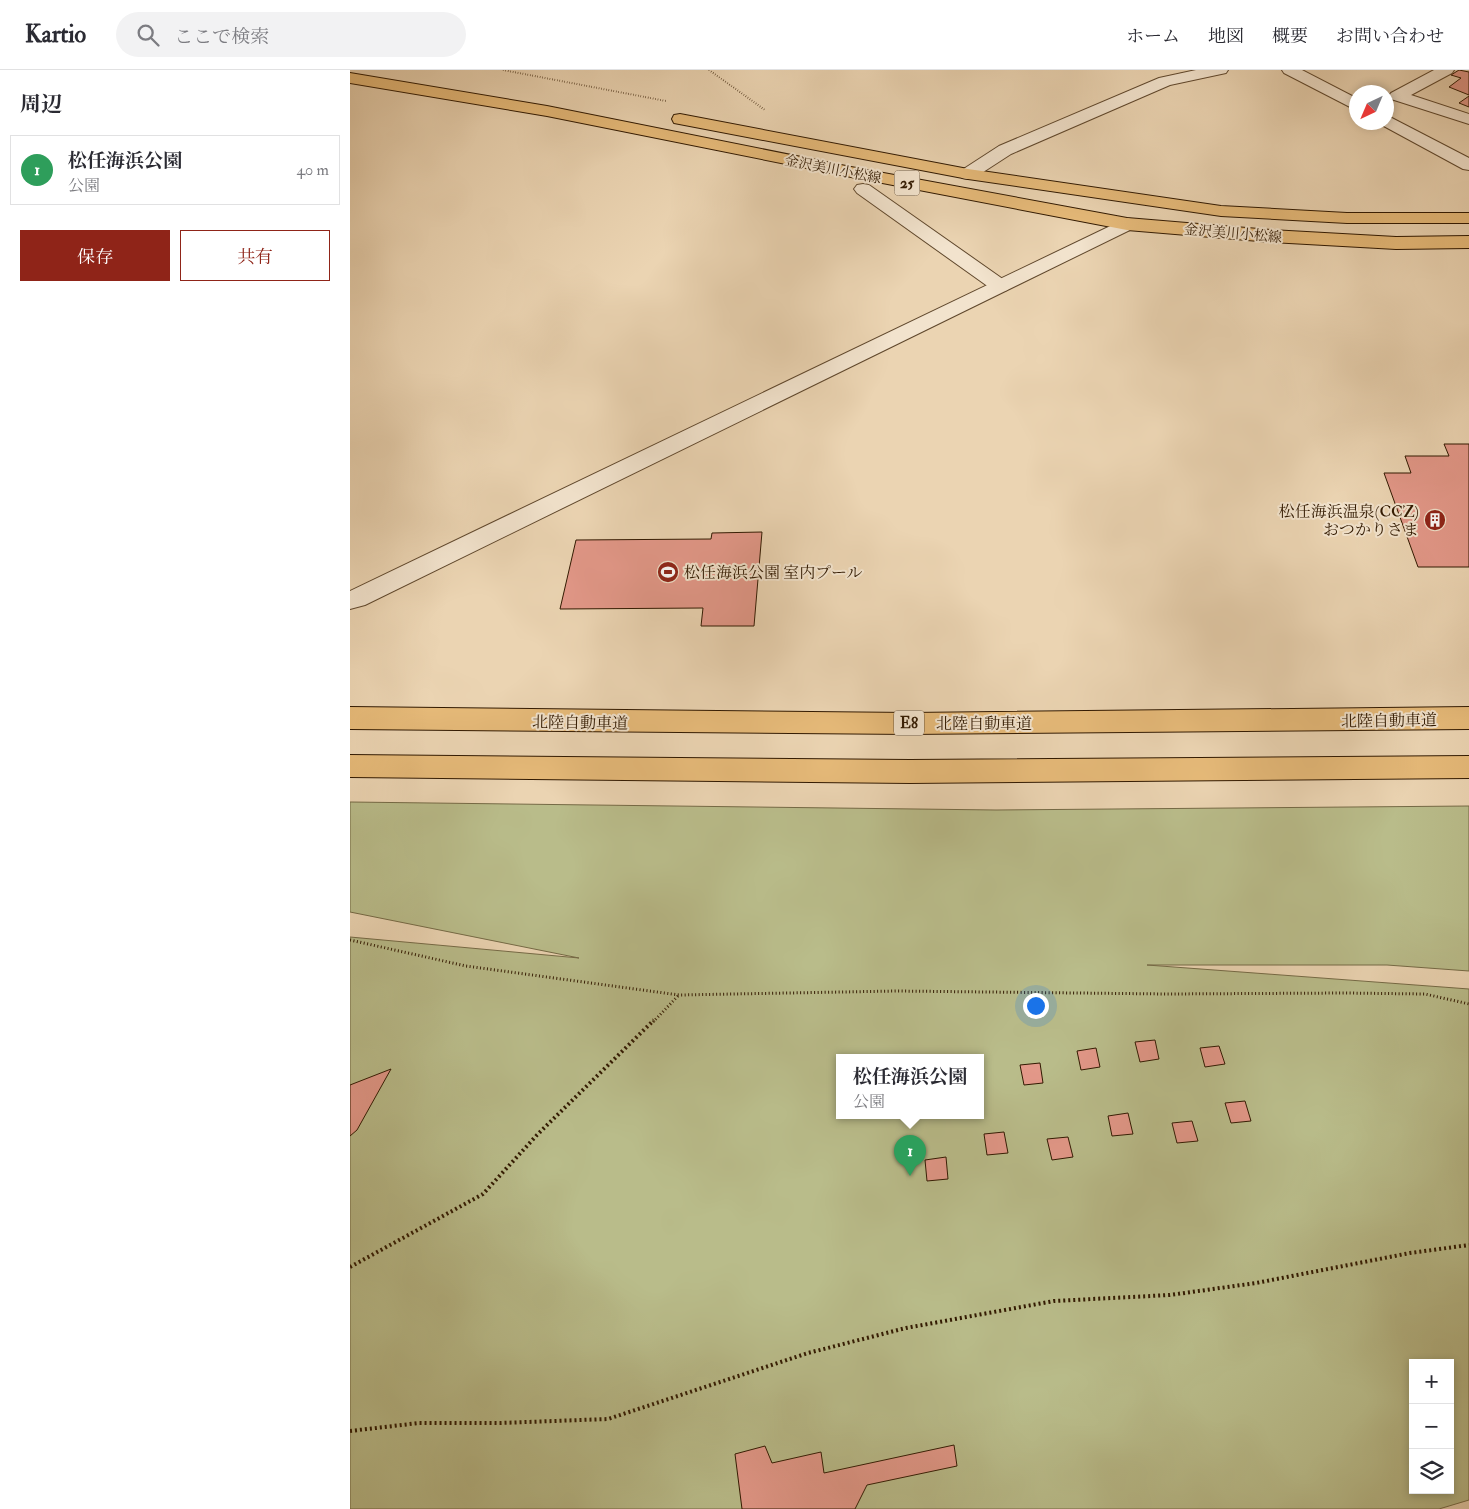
<!DOCTYPE html>
<html lang="ja">
<meta charset="utf-8">
<style>
body{margin:0;font-family:"IM FELL Double Pica","Noto Serif JP",serif;background:#f2f2f3;color:#2b2b33}
.controls{position:absolute;right:15px;bottom:15px;display:grid;overflow:hidden;border-radius:0px;box-shadow:0 2px 8px #0003}
.controls button{width:45px;height:45px;display:grid;place-items:center;padding:0;border:0;border-bottom:1px solid #e1e1e2;background:#fff;color:#2b2b33;font:25px sans-serif}
.compass{position:absolute;left:999px;top:15px;width:45px;height:45px;border-radius:50%;background:#fff;box-shadow:0 2px 8px #0003;rotate:224deg}
.you{position:absolute;left:685px;top:935px;width:18px;height:18px;margin:-12px;border:4px solid #fff;border-radius:50%;background:#1a73e8;box-shadow:0 0 0 8px #1a73e833}
.badge{display:grid;place-items:center;width:32px;height:32px;border-radius:50%;background:#8f2418;color:#fff;font-size:16px;font-weight:700}
.pin{position:absolute;translate:-50% -41px;filter:drop-shadow(0 1px 2px #0008)}
.pin::after{content:'';position:absolute;top:26px;width:18px;height:15px;background:inherit;clip-path:polygon(0 0,100% 0,50% 100%)}
.popup{position:absolute;left:486px;top:984px;width:148px;height:65px;box-sizing:border-box;display:grid;place-content:center;border-radius:0px;background:#fff;filter:drop-shadow(0 1px 4px #0005);font-size:16px;white-space:nowrap;color:#7c7c81}
.popup b{font-size:19px;color:#2b2b33}
.popup::after{content:'';position:absolute;left:50%;top:100%;margin-left:-10px;border:10px solid transparent;border-top-color:#fff}
.list{margin:0;padding:0;list-style:none}
h2{display:flex;justify-content:space-between;align-items:center;height:65px;margin:0;padding:0 20px;font-size:21px}
h2 small{font-size:16px;font-weight:400;color:#7c7c81}
.list li{display:grid;grid-template-columns:32px 1fr auto;gap:15px;align-items:center;box-sizing:border-box;height:70px;margin:0 10px 10px;padding:0 10px;border:1px solid #e1e1e2;border-radius:0px}
.list b{display:block;font-size:19px;white-space:nowrap}
.list p{margin:0;font-size:16px;white-space:nowrap;color:#7c7c81}
.list em{font-size:16px;font-style:normal;color:#7c7c81}
.actions{display:flex;gap:10px;padding:15px 20px}
.actions a{flex:1;padding:11px 0;border:1px solid #8f2418;border-radius:0px;text-align:center;font-size:18px;color:#8f2418}
.actions .main{background:#8f2418;color:#fff}
.icon{flex:none;width:28px;height:28px;fill:none;stroke:currentColor;stroke-width:2;stroke-linecap:round;stroke-linejoin:round}
.map{position:relative;flex:none;width:1119px;height:1439px;overflow:hidden}
header{display:flex;align-items:center;gap:30px;box-sizing:border-box;height:70px;padding:0 25px;background:#fff;border-bottom:1px solid #e1e1e2}
header strong{font-size:24px}
nav{display:flex;gap:28px;margin-inline-start:auto;font-size:18px}
.search{width:350px;height:45px;background:#f2f2f3;display:flex;align-items:center;gap:12px;box-sizing:border-box;padding:0 18px;border-radius:28px;color:#7c7c81;font-size:19px}
main{display:flex}
aside{flex:1;background:#fff}
.map>svg:first-child{display:block}
.green{fill:#b9bc8a;stroke:#756a46;fill-rule:evenodd}
.building{fill:#e39889;stroke:#311901}
.lines{fill:none;stroke-linecap:round;stroke-linejoin:round}
.minor-casing{stroke:#60482d;stroke-width:2}
.tertiary-casing{stroke:#60482d;stroke-width:2}
.primary-casing{stroke:#311901;stroke-width:2}
.motorway-casing{stroke:#311901;stroke-width:2}
.path-far2{stroke:#311901;stroke-width:2;stroke-dasharray:0.5 2;stroke-linecap:butt}
.path-far1{stroke:#311901;stroke-width:3;stroke-dasharray:1 2.5;stroke-linecap:butt}
.path{stroke:#311901;stroke-width:4;stroke-dasharray:2 3;stroke-linecap:butt}
.minor{fill:#f2e3cd;fill-rule:evenodd}
.tertiary{fill:#f2e3cd;fill-rule:evenodd}
.primary{fill:#e6ba79;fill-rule:evenodd}
.motorway{fill:#e6ba79;fill-rule:evenodd}
.labels{text-anchor:middle;stroke-width:4;stroke-linejoin:round;paint-order:stroke}
.far-street-label{font-size:14px;fill:#311901;stroke:#f2e3cd}
.shield{fill:#f2e3cd;stroke:#6b563e;stroke-width:1}
.shield-label{font-size:15px;font-weight:bold;fill:#311901}
.poi-label{font-size:16px;fill:#311901;stroke:#f2e3cd;text-anchor:end}
.street-label{font-size:16px;fill:#311901;stroke:#f2e3cd}
</style>
<header>
<strong>Kartio</strong>
<div class="search"><svg class="icon" aria-label="search" viewBox="0 0 24 24"><circle cx="10" cy="10" r="6"/><path d="M15 15l6 6"/></svg>ここで検索</div>
<nav><a>ホーム</a><a>地図</a><a>概要</a><a>お問い合わせ</a></nav>
</header>
<main>
<aside>
<h2>周辺<small></small></h2>
<ul class="list">
<li><span class="badge" style="background:#2e9e5b">1</span><div><b>松任海浜公園</b><p>公園</p></div><em>40 m</em></li>
</ul>
<div class="actions"><a class="main">保存</a><a>共有</a></div>
</aside>
<div class="map">
<svg width="1119" height="1439" viewBox="0 0 1119 1439">
<rect width="100%" height="100%" fill="#ebd4b2"/>
<filter id="stains"><feTurbulence type="fractalNoise" baseFrequency=".004" numOctaves="4"/><feColorMatrix values="0 0 0 0 .2 0 0 0 0 .09 0 0 0 0 .02 0 0 0 .5 -.17"/></filter>
<radialGradient id="worn" r=".72"><stop offset=".6" stop-color="#630" stop-opacity="0"/><stop offset="1" stop-color="#630" stop-opacity=".3"/></radialGradient>
<path class="green" d="M0 732 646 740 1119 736V901L1037 895H797L1119 919V1430L1089 1439H0V867L229 888 0 842ZM490 987H630V1045H490ZM1063 1293H1100V1420H1063Z"/>
<path class="building" d="M1109 0 1119 2V25L1099 17 1111 8 1101 5Z
M1119 26V37L1109 33Z
M1094 374H1119V497H1068L1034 403H1061L1055 386H1099Z
M412 462 404 556H351L353 538 210 539 226 470 361 469 362 463Z
M805 970 809 989 790 992 785 972Z
M869 976 875 994 855 997 850 978Z
M746 978 750 997 731 1000 727 981Z
M690 993 693 1013 674 1015 670 995Z
M41 999 7 1060 0 1066V1015Z
M895 1031 901 1051 881 1053 875 1033Z
M778 1043 783 1064 762 1066 758 1046Z
M842 1051 848 1071 827 1073 822 1053Z
M654 1062 658 1083 637 1085 634 1064Z
M718 1067 723 1087 702 1090 697 1069Z
M596 1087 598 1109 577 1111 575 1090Z
M604 1375 607 1396 517 1415 505 1439H392L385 1384 415 1376 422 1393 471 1382 474 1403Z"/>
<g class="lines">
<g class="minor-casing">
<path id="minor" d="M846 0H878L876 3 820 15 661 84 624 108 618 109 612 108 609 104 612 100 649 76 809 8Z
M1084 0H1104L1102 3 1061 25 1119 44V54L1041 29 1039 26 1041 23Z
M513 114 519 115 657 212 660 216 657 220 650 222 643 220 507 123 504 119 507 115Z"/>
</g>
<g class="tertiary-casing">
<path id="tertiary" d="M932 0H952L1006 28V39L1000 37 934 3Z
M1036 45 1119 88V100L1113 99 1030 54 1036 52Z
M777 148 784 150 786 154 784 158 15 535 0 539V521Z"/>
</g>
<g class="primary-casing">
<path id="primary" d="M0 3 197 36 501 97 777 148 921 160 1046 167 1119 166V178L1046 179 921 172 777 160 501 107 197 46 0 13Z
M330 44 618 99 871 136 997 143H1119V153H997L871 146 618 109 324 53 322 49 324 45Z"/>
</g>
<g class="motorway-casing">
<path id="motorway" d="M0 637 560 643 1119 637V659L560 664 0 659Z
M0 685 560 690 1119 686V708L560 713 0 707Z"/>
</g>
<path class="path-far2" d="M153 0 316 31
M359 0 415 40"/>
<path class="path-far1" d="M0 870 116 896 329 925 547 921 817 924 995 923 1075 924 1119 934
M303 952 329 925"/>
<path class="path" d="M0 1197 133 1124 187 1065 304 950
M0 1361 69 1353H150L258 1349 458 1283 556 1258 704 1231 820 1225 906 1213 1060 1183 1119 1175"/>
<use href="#minor" class="minor"/>
<use href="#tertiary" class="tertiary"/>
<use href="#primary" class="primary"/>
<use href="#motorway" class="motorway"/>
</g>
<defs>
<g id="building-disc" transform="scale(1.125)"><circle r="9.5" fill="#8f2418" stroke="#f2e3cd"/><path d="M-4-6H4V6H1V3H-1V6H-4ZM-2.5-4.3h1.7v1.8h-1.7ZM.8-4.3h1.7v1.8H.8ZM-2.5-1h1.7V.8h-1.7ZM.8-1h1.7V.8H.8Z" fill="#fff"/></g>
<g id="stadium-disc" transform="scale(1.125)"><circle r="9.5" fill="#8f2418" stroke="#f2e3cd"/><path d="M0-5a6.5 5 0 1 0 0 10a6.5 5 0 1 0 0-10ZM-3.5-1.8h7v3.6h-7Z" fill="#fff"/></g>
</defs>
<g fill-rule="evenodd">
<use href="#building-disc" x="1085" y="450"/>
<use href="#stadium-disc" x="318" y="502"/>
</g>
<g class="labels">
<g class="far-street-label">
<text transform="translate(483 99) rotate(11)" y="5">金沢美川小松線</text>
<text transform="translate(883 163) rotate(5)" y="5">金沢美川小松線</text>
</g>
<g class="shield">
<rect x="544.5" y="100.5" width="25" height="25" rx="4"/>
<rect x="544" y="640.5" width="30" height="25" rx="4"/>
</g>
<g class="shield-label">
<text x="557" y="118">25</text>
<text x="559" y="658">E8</text>
</g>
<g class="poi-label">
<text x="1069" y="447">松任海浜温泉(CCZ)<tspan x="1069" dy="18">おつかりさま</tspan></text>
<text x="334" y="508" text-anchor="start">松任海浜公園 室内プール</text>
</g>
<g class="street-label">
<text transform="translate(1039 650) rotate(-1)" y="6">北陸自動車道</text>
<text transform="translate(230 652) rotate(1)" y="6">北陸自動車道</text>
<text x="634" y="659">北陸自動車道</text>
</g>
</g>
<rect width="100%" height="100%" filter="url(#stains)"/>
<rect width="100%" height="100%" fill="url(#worn)"/>
</svg>
<div class="controls">
<button>+</button>
<button>−</button>
<button><svg class="icon" aria-label="layers" viewBox="0 0 24 24"><path d="M12 4l9 5-9 5-9-5zM3 14l9 5 9-5"/></svg></button>
</div>
<svg class="compass" viewBox="-18 -18 36 36"><path d="M0-13l5 13h-10z" fill="#e53935"/><path d="M0 13l5-13h-10z" fill="#7c7c81"/></svg>
<div class="you"></div>
<div class="pin badge" style="left:560px;top:1106px;background:#2e9e5b">1</div>
<div class="popup"><b>松任海浜公園</b>公園</div>
</div>
</main>
